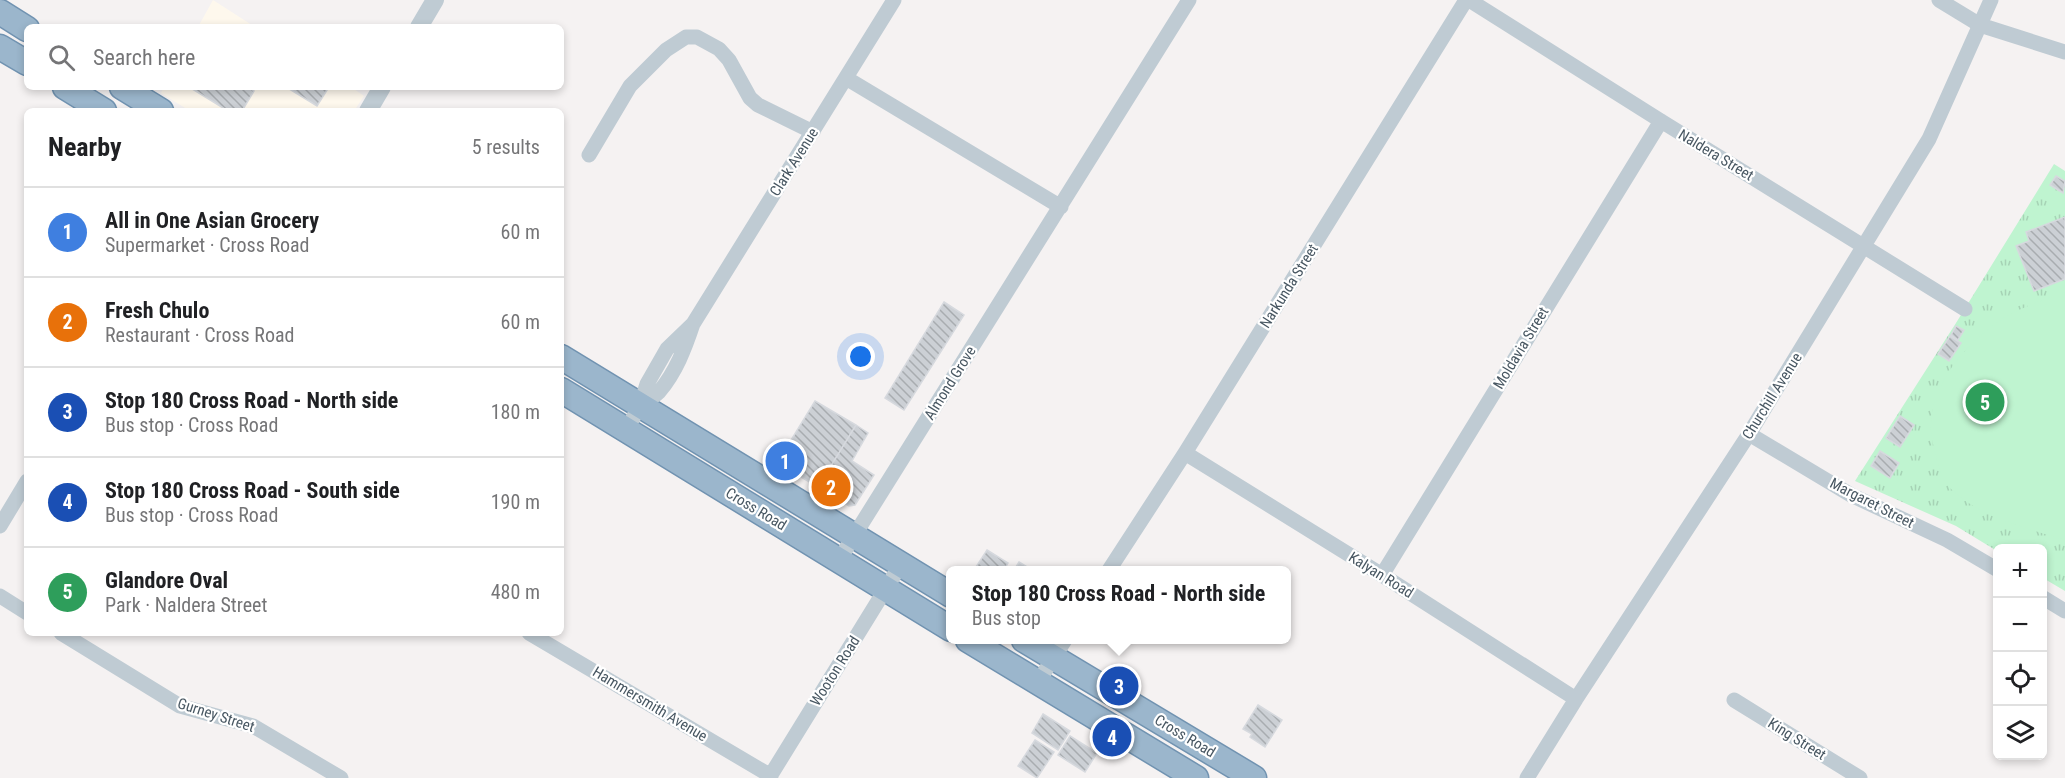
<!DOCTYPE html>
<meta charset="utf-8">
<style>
body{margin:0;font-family:"Roboto Condensed",sans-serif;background:#f6f6f6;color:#202124}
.controls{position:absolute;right:18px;bottom:18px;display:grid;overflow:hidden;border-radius:9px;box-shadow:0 3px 9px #0003}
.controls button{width:54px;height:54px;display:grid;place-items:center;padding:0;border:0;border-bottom:2px solid #e0e0e0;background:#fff;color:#202124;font:30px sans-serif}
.you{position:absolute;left:861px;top:357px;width:21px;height:21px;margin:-15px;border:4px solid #fff;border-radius:50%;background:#1a73e8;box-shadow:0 0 0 9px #1a73e833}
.badge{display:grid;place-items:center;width:39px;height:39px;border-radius:50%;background:#0980f7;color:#fff;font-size:20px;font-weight:700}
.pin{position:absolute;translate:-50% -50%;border:3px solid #fff;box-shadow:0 2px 6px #0006}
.popup{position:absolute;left:946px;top:566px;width:345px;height:78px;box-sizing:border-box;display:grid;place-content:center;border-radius:9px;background:#fff;filter:drop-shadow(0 2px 4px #0005);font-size:20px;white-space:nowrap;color:#757577}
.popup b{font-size:22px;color:#202124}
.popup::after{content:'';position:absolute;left:50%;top:100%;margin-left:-12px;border:12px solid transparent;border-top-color:#fff}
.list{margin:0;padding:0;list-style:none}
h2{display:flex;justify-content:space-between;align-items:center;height:78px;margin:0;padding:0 24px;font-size:26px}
h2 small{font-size:20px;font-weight:400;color:#757577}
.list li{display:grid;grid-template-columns:39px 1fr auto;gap:18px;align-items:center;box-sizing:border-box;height:90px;padding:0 24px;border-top:2px solid #e0e0e0}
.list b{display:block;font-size:22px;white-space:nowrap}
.list p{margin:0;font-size:20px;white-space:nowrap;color:#757577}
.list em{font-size:20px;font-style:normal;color:#757577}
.icon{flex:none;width:33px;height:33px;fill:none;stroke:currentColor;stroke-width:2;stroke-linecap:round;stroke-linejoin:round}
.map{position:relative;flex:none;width:2065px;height:778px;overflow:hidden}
.search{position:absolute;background:#fff;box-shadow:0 3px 9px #0003;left:24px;top:24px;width:540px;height:66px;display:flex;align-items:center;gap:15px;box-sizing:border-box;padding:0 21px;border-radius:9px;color:#757577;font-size:22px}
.panel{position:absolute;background:#fff;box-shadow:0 3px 9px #0003;left:24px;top:108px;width:540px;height:528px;border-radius:9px}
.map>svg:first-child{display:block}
.commercial{fill:#fef8ed}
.grass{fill:url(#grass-tufts)}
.pitch{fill:#bff4d0}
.building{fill:url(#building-back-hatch);stroke:#d6d9de;stroke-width:1.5}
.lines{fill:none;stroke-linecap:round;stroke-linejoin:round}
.trunk-casing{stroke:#7193b1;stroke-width:27}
.minor{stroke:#bfcbd3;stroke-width:15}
.tertiary{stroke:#bfcbd3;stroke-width:18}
.trunk{stroke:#9bb6cc;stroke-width:24}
.labels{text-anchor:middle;stroke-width:4.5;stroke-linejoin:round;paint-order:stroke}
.street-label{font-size:15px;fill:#485762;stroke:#fff}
</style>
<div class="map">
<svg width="2065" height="778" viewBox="0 0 2065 778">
<defs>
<pattern id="grass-tufts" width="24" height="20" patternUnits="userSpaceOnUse" patternTransform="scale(1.5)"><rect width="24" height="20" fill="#bff4d0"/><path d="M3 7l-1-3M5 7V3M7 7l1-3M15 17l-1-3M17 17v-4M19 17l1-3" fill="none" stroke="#a6d3b5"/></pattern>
<pattern id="building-back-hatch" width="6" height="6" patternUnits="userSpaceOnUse" patternTransform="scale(1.5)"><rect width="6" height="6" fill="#ccd0d5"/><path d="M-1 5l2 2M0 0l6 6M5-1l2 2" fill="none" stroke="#a8acb0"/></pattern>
</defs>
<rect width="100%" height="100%" fill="#f5f2f2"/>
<path class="commercial" d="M213 0 255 27H198Z
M164 87H351L364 96 354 111H190L161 93Z"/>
<path class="grass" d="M2054 164 2065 171V591L2043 578 2042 548H1998L1997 551 1956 526 1855 481 1956 323Z"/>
<path class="pitch" d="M2065 292V540C2030 529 1979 517 1952 490 1940 478 1937 460 1933 444 1921 394 1962 346 2002 319 2021 307 2044 300 2065 292Z"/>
<path class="building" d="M189 87H248L254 91 242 111H228Z
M286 87H329L317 106Z
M2056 176 2065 181 2063 193 2050 185Z
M2065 217V279L2034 291 2016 246 2029 241 2026 232Z
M944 302 964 315 904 410 885 398Z
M1956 326 1964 330 1958 340 1951 335Z
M1950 336 1961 343 1949 361 1938 354Z
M815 401 856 425 818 487 777 463Z
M1900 416 1914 425 1900 447 1886 438Z
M856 425 868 433 852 461 874 475 855 505 849 506 818 487Z
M1880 451 1899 463 1890 478 1871 466Z
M987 550 1008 563 1004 570H974Z
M1019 562 1032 570H1014Z
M1258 705 1282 720 1265 747 1250 737 1252 734 1243 729Z
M1043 714 1070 731 1058 750 1032 733Z
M1070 736 1097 753 1085 772 1058 755Z
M1035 740 1054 752 1037 778 1018 766Z"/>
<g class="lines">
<g class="trunk-casing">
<path id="trunk" d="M0 12 27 29
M0 47 27 63
M65 87 104 111
M122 87 161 111
M561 357 951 595
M561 390 951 629
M968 640 1196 778
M1024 640 1254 778"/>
</g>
<path class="minor" d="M1469 0 1661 121 1965 309
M1939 0 1980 25 2065 52
M846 78 1061 207
M589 155 630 86 666 50 686 37H697L719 49 729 60 750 98 758 105 813 132
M640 406C646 401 654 397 659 392 676 372 685 348 693 324L894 0
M626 430 640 406 647 384 667 349 693 324
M1749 434 1851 495 1947 540 1998 570
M1185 453 1382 575 1576 699
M0 526 27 481
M839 560 1189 0
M1109 570 1185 453 1466 0
M1382 575 1661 121
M0 596 27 613
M2042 597 2065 611
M61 633 180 706 253 726 341 778
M529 633 771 776
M1038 682 1065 640
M1734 700 1860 778
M769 778 901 564
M1527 778 1576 699 1749 434 1929 139 1991 0"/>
<path class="tertiary" d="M419 27 435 0
M368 111 382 87"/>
<use href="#trunk" class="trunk"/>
</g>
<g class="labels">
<g class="street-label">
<text transform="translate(1716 155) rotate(31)" y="5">Naldera Street</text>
<text transform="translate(794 162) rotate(-58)" y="5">Clark Avenue</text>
<text transform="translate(1289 286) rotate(-58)" y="5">Narkunda Street</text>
<text transform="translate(1521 348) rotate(-59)" y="5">Moldavia Street</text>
<text transform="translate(950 383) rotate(-58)" y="5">Almond Grove</text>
<text transform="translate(1772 396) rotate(-58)" y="5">Churchill Avenue</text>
<text transform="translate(1872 503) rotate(27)" y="5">Margaret Street</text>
<text transform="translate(756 509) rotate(31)" y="5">Cross Road</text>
<text transform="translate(1381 575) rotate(32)" y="5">Kalyan Road</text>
<text transform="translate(835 671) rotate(-58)" y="5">Wooton Road</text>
<text transform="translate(650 704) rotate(31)" y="5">Hammersmith Avenue</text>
<text transform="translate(216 715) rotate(18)" y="5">Gurney Street</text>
<text transform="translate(1185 736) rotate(31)" y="5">Cross Road</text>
<text transform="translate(1797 739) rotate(32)" y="5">King Street</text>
</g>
</g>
</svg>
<div class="controls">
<button>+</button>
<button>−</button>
<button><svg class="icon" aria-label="locate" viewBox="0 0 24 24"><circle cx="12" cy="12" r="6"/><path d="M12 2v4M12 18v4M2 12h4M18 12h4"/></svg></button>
<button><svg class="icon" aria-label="layers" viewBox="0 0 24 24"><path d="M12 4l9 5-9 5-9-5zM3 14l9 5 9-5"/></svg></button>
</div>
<div class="you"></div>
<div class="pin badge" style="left:785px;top:461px;background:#3f7fe0">1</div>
<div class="pin badge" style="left:831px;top:487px;background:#e8710a">2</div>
<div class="pin badge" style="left:1119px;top:686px;background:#1a4fb4">3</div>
<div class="popup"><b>Stop 180 Cross Road - North side</b>Bus stop</div>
<div class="pin badge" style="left:1112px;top:737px;background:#1a4fb4">4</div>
<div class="pin badge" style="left:1985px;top:402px;background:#2e9e5b">5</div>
<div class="search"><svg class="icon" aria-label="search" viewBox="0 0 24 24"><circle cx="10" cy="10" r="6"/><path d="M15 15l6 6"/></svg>Search here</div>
<section class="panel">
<h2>Nearby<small>5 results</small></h2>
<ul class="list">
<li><span class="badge" style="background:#3f7fe0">1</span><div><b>All in One Asian Grocery</b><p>Supermarket · Cross Road</p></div><em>60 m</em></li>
<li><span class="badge" style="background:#e8710a">2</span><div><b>Fresh Chulo</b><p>Restaurant · Cross Road</p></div><em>60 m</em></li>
<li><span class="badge" style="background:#1a4fb4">3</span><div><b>Stop 180 Cross Road - North side</b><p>Bus stop · Cross Road</p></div><em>180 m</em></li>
<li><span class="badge" style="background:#1a4fb4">4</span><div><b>Stop 180 Cross Road - South side</b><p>Bus stop · Cross Road</p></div><em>190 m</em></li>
<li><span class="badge" style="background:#2e9e5b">5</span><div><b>Glandore Oval</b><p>Park · Naldera Street</p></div><em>480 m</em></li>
</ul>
</section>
</div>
